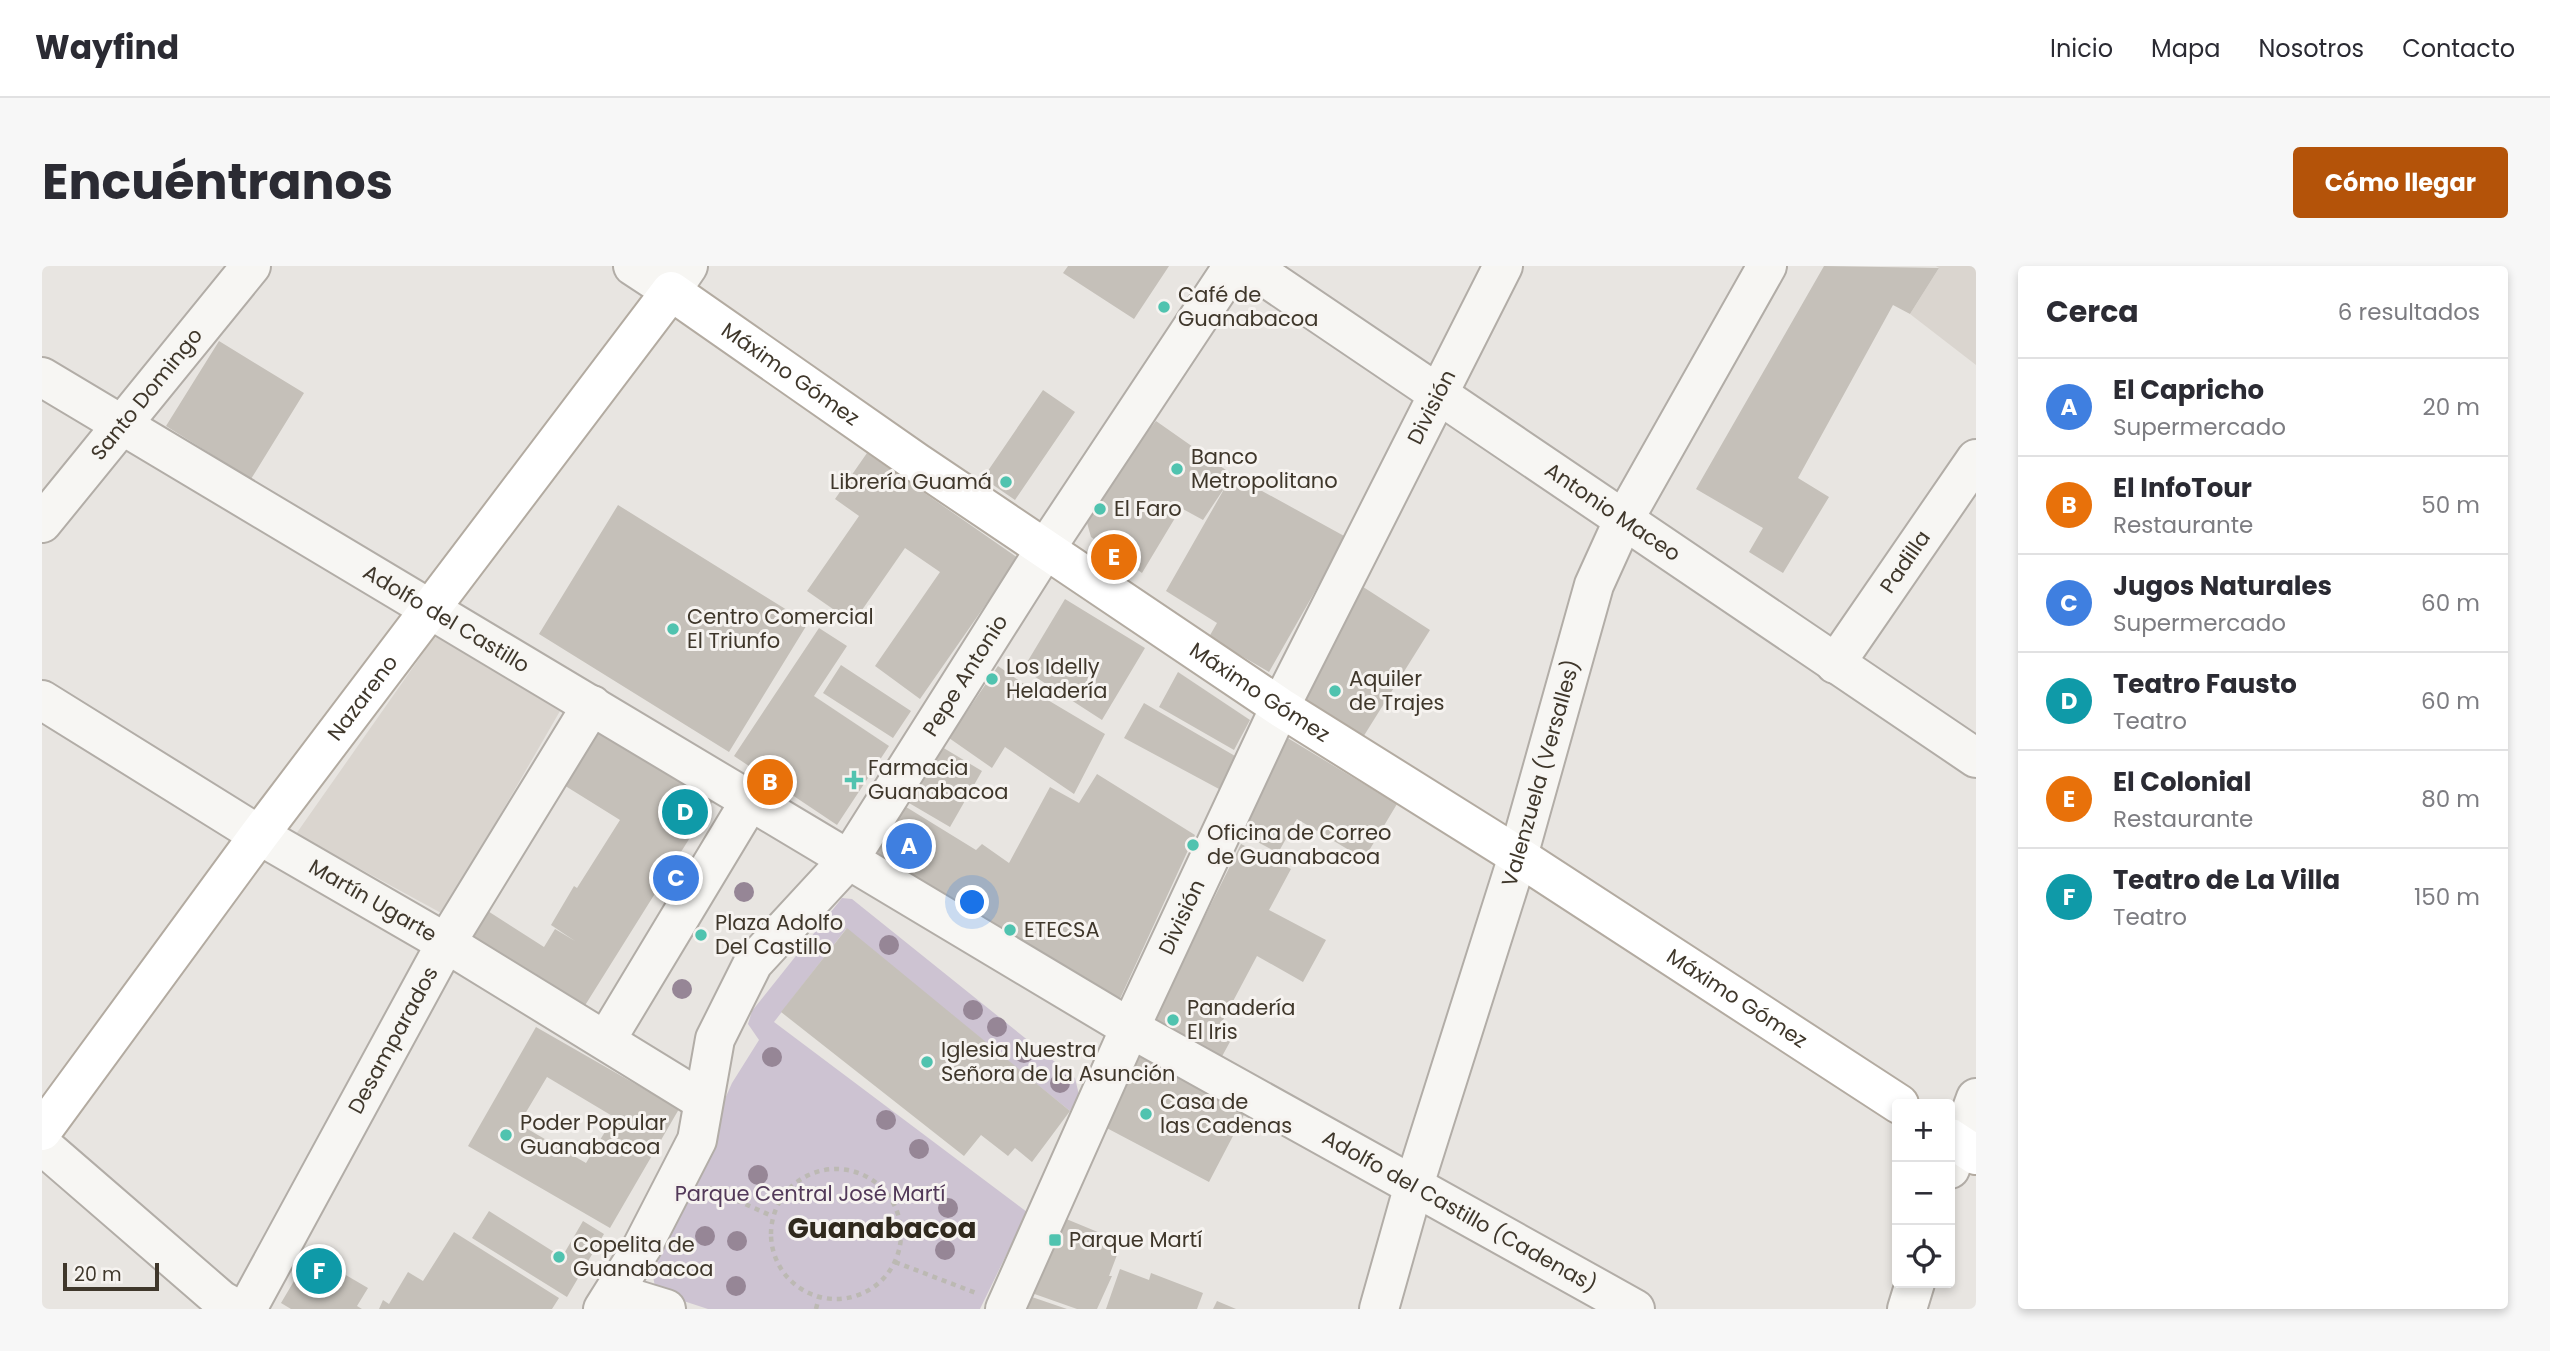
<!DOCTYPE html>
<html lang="es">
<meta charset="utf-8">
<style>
body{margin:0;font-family:Poppins,sans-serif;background:#f7f7f7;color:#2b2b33}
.controls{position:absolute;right:21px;bottom:21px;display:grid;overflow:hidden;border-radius:7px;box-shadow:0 4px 10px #0003}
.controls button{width:63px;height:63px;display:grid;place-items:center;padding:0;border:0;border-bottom:2px solid #e1e1e2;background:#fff;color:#2b2b33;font:35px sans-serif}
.scale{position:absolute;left:21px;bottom:18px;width:96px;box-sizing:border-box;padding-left:7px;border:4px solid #3f372b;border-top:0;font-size:19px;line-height:24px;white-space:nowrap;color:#3f372b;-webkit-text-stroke:5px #f6f3f0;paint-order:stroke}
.you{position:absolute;left:931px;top:637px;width:24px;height:24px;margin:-18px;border:5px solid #fff;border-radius:50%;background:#1a73e8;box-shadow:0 0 0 10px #1a73e833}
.badge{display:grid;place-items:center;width:46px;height:46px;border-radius:50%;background:#b45309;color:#fff;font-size:23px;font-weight:700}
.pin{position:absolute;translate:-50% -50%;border:4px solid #fff;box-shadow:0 2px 7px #0006}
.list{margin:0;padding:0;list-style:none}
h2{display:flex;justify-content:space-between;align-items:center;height:91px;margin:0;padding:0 28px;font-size:30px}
h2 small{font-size:23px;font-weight:400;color:#7c7c81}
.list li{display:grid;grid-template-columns:46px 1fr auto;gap:21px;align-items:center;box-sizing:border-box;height:98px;padding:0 28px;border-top:2px solid #e1e1e2}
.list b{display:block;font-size:26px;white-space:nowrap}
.list p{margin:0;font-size:23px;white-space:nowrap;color:#7c7c81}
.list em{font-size:23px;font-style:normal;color:#7c7c81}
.icon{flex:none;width:38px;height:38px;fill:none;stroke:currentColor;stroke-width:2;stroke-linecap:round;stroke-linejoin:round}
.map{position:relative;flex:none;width:1934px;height:1043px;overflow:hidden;border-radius:7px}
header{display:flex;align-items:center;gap:42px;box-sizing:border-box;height:98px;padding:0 35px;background:#fff;border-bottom:2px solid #e1e1e2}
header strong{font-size:33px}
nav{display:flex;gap:38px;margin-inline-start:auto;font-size:24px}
.intro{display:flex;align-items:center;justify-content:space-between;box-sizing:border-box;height:168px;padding:0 42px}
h1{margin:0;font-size:49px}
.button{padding:18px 32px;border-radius:7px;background:#b45309;color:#fff;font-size:24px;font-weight:700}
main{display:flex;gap:42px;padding:0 42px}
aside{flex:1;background:#fff;border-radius:7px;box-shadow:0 4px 10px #0003}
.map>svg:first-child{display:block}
.built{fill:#dad5cf}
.green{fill:#cdc3d2}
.building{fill:#c5c0b9;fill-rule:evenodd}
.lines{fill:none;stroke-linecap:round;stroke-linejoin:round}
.minor-casing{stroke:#b2ada7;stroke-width:42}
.major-casing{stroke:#b3aba1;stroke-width:42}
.path{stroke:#bcb9b3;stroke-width:4.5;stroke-dasharray:5 5;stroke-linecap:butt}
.minor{stroke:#f7f6f3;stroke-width:38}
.major{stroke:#fff;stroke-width:38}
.tree{fill:#968696}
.poi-dot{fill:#50c3af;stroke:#f6f3f0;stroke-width:2.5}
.labels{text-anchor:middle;stroke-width:6;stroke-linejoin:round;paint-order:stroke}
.poi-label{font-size:21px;fill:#3f372b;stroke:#f6f3f0;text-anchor:start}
.street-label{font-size:21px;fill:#3f372b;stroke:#f6f3f0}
.park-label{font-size:21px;fill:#523959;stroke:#f6f3f0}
.district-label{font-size:28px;font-weight:bold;fill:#30291d;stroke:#f6f3f0}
</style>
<header>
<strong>Wayfind</strong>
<nav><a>Inicio</a><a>Mapa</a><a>Nosotros</a><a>Contacto</a></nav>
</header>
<div class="intro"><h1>Encuéntranos</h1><a class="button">Cómo llegar</a></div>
<main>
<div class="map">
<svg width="1934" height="1043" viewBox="0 0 1934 1043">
<rect width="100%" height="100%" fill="#e8e5e1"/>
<path class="built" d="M1894 0H1934V99L1868 48 1897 2Z
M393 370 518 445 401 648 254 568Z"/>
<path class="green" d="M800 632 810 633 1033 812 1037 829 1028 845 804 663 732 756 985 946 938 1043H666L614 1026 611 1010 640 930 690 817 717 774 706 758 710 745Z"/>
<path class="building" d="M1026 0H1127L1092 53 1021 7Z
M1782 0 1897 2 1868 48 1851 39 1756 212 1787 231 1741 307 1707 286 1721 262 1654 223Z
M177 75 262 127 209 213 124 160Z
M1001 124 1033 146 973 234 941 212Z
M1114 155 1191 209 1304 271 1227 406 1167 371 1175 357 1124 325 1185 218 1161 254 1139 242 1100 307 1049 271 1042 246Z
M825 187 976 292 878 433 833 400 898 306 863 282 811 357 765 325 817 250 793 233Z
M576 239 766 357 687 486 497 368Z
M1315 317 1388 364 1318 476 1252 432Z
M1023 333 1103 382 1060 454 981 403Z
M777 362 805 380 772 430 847 480 795 559 692 490Z
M799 399 869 445 851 472 781 427Z
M956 400 999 430 1063 468 1032 528 963 481 950 502 907 472Z
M1136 406 1208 454 1192 484 1117 441Z
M1102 437 1193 490 1177 523 1082 472Z
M555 454 674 530 542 741 423 665 438 640 502 681 513 663 533 675 509 659 532 620 535 622 578 554 517 516Z
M1244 471 1355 538 1322 593 1255 553 1236 587 1197 566Z
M900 481 940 505 908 561 867 537Z
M1055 508 1153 569 1076 737 904 632 826 581 856 536 934 584 940 578 967 597 1008 521 1037 537Z
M1199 578 1249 603 1227 644 1284 674 1261 716 1215 690 1180 756 1195 763 1178 794 1110 757Z
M805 662 1028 845 990 896 973 882 966 890 939 869 922 890 739 746Z
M494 761 637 843 568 962 426 880ZM505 811 572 851 544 897 477 858Z
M1096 788 1204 845 1167 916 1059 859Z
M447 945 520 991 541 955 562 968 525 1031 430 972Z
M1017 950 1080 976 1067 1010H1070L1055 1043H1035L984 1025Z
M412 966 517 1032 510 1043H337L341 1034 347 1038 366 1006 381 1015Z
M268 988 326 1022 315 1040 320 1043H249L239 1037Z
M1078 1003 1107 1014 1109 1007 1161 1027 1155 1043H1064Z
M987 1030 1025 1043H982Z
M1175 1035 1194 1043H1171Z"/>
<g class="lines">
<g class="minor-casing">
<g id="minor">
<path d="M591 0 629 25 646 0"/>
<path id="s1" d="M1207 0 1934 492"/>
<path id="s2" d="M0 111 1088 762 1593 1043"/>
<path id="s3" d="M0 257 209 0"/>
<path id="s4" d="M1793 398 1934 193"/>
<path id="s5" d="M0 434 217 569 404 677 661 835"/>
<path d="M564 774 708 535"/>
<path d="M0 879 179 1034 195 1043"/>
<path d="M1908 903 1934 832"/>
<path d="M572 1027 624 1043"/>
<path id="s6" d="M205 1043 404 677 550 439"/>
<path id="s7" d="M561 1043 600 981 655 874 673 773 711 697 808 592 1004 282 1191 0"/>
<path id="s8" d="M963 1043 1088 762 1238 441 1461 0"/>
<path id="s9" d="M1337 1043 1372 919 1476 590 1552 319 1581 255 1725 0"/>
<path d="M1865 1043 1873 1017"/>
</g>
</g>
<g class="major-casing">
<g id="major">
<path id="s10" d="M0 865 217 569 629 25 874 196 1238 441 1476 590 1857 838"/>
<path d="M1908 872 1934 889"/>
</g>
</g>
<path class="path" d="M729 968a65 65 0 1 1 130 0a65 65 0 1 1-130 0Z
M667 922 730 950
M853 996 934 1027
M774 1043 777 1031"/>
<use href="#minor" class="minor"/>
<use href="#major" class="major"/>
</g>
<g class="tree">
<circle cx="702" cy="626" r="10"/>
<circle cx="847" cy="679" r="10"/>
<circle cx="640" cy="723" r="10"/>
<circle cx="931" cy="744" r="10"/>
<circle cx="955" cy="761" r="10"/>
<circle cx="982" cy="787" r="10"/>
<circle cx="730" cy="791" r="10"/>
<circle cx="1018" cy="817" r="10"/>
<circle cx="844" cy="854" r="10"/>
<circle cx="877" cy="883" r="10"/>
<circle cx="716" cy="909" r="10"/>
<circle cx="906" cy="942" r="10"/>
<circle cx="663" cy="970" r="10"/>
<circle cx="695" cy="975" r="10"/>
<circle cx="903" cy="984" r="10"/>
<circle cx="694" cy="1020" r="10"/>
</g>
<g class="poi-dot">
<circle cx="1122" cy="41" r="7"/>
<circle cx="1135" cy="203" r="7"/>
<circle cx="964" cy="216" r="7"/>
<circle cx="1058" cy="243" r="7"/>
<circle cx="631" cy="363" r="7"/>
<circle cx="950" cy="413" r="7"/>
<circle cx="1293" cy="425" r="7"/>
<path d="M808.5 503.5h7v7h7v7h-7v7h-7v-7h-7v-7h7z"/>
<circle cx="1151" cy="579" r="7"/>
<circle cx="968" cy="664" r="7"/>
<circle cx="659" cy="669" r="7"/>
<circle cx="1131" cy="754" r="7"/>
<circle cx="885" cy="796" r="7"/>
<circle cx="1104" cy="848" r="7"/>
<circle cx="464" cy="869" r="7"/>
<rect x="1006" y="967" width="14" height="14" rx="3.5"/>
<circle cx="517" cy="991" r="7"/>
</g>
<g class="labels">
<g class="poi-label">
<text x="1136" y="36">Café de<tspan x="1136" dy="24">Guanabacoa</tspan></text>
<text x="1149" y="198">Banco<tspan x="1149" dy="24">Metropolitano</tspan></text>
<text x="950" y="223" text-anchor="end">Librería Guamá</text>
<text x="1072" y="250">El Faro</text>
<text x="645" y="358">Centro Comercial<tspan x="645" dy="24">El Triunfo</tspan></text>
<text x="964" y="408">Los Idelly<tspan x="964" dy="24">Heladería</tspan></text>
<text x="1307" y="420">Aquiler<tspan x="1307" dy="24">de Trajes</tspan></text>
<text x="826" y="509">Farmacia<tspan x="826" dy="24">Guanabacoa</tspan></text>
<text x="1165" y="574">Oficina de Correo<tspan x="1165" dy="24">de Guanabacoa</tspan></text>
<text x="673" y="664">Plaza Adolfo<tspan x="673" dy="24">Del Castillo</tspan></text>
<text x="982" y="671">ETECSA</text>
<text x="1145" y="749">Panadería<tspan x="1145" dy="24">El Iris</tspan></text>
<text x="899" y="791">Iglesia Nuestra<tspan x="899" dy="24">Señora de la Asunción</tspan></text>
<text x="1118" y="843">Casa de<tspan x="1118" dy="24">las Cadenas</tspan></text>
<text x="478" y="864">Poder Popular<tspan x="478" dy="24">Guanabacoa</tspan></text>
<text x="1027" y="981">Parque Martí</text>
<text x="531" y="986">Copelita de<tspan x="531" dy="24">Guanabacoa</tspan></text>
</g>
<g class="street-label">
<text dy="7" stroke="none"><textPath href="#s10" startOffset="1195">Máximo Gómez</textPath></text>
<text dy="7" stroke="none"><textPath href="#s3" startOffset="166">Santo Domingo</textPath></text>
<text dy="7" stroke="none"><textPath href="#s8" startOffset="998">División</textPath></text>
<text dy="7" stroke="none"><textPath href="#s1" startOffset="439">Antonio Maceo</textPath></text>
<text dy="7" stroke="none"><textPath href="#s4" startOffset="124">Padilla</textPath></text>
<text dy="7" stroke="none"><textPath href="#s2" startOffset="471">Adolfo del Castillo</textPath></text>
<text dy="7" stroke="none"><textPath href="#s7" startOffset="740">Pepe Antonio</textPath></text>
<text dy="7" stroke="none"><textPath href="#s10" startOffset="1762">Máximo Gómez</textPath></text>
<text dy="7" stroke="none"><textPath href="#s10" startOffset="539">Nazareno</textPath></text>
<text dy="7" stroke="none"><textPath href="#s9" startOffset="560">Valenzuela (Versalles)</textPath></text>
<text dy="7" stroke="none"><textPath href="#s5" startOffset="387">Martín Ugarte</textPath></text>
<text dy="7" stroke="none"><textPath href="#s8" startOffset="430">División</textPath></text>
<text dy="7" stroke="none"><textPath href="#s10" startOffset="2329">Máximo Gómez</textPath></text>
<text dy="7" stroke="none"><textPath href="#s6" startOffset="306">Desamparados</textPath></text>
<text dy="7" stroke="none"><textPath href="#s2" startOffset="1645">Adolfo del Castillo (Cadenas)</textPath></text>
</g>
<g class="park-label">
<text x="768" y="935">Parque Central José Martí</text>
</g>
<g class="district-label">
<text x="840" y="972">Guanabacoa</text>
</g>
</g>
</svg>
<div class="controls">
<button>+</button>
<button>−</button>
<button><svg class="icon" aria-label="locate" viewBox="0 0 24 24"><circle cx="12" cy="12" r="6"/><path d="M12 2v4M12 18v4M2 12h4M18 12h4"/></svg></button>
</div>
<div class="scale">20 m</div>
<div class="you"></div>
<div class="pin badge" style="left:867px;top:580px;background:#3f7fe0">A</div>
<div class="pin badge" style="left:728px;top:516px;background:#e8710a">B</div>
<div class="pin badge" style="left:634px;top:612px;background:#3f7fe0">C</div>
<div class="pin badge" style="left:643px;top:546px;background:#0f9aa8">D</div>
<div class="pin badge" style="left:1072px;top:291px;background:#e8710a">E</div>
<div class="pin badge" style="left:277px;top:1005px;background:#0f9aa8">F</div>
</div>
<aside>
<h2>Cerca<small>6 resultados</small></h2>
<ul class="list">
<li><span class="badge" style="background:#3f7fe0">A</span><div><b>El Capricho</b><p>Supermercado</p></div><em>20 m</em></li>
<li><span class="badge" style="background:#e8710a">B</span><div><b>El InfoTour</b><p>Restaurante</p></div><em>50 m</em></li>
<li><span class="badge" style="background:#3f7fe0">C</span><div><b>Jugos Naturales</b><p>Supermercado</p></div><em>60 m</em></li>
<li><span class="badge" style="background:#0f9aa8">D</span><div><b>Teatro Fausto</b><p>Teatro</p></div><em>60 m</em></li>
<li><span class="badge" style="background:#e8710a">E</span><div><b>El Colonial</b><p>Restaurante</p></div><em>80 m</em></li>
<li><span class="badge" style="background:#0f9aa8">F</span><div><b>Teatro de La Villa</b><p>Teatro</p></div><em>150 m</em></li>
</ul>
</aside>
</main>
